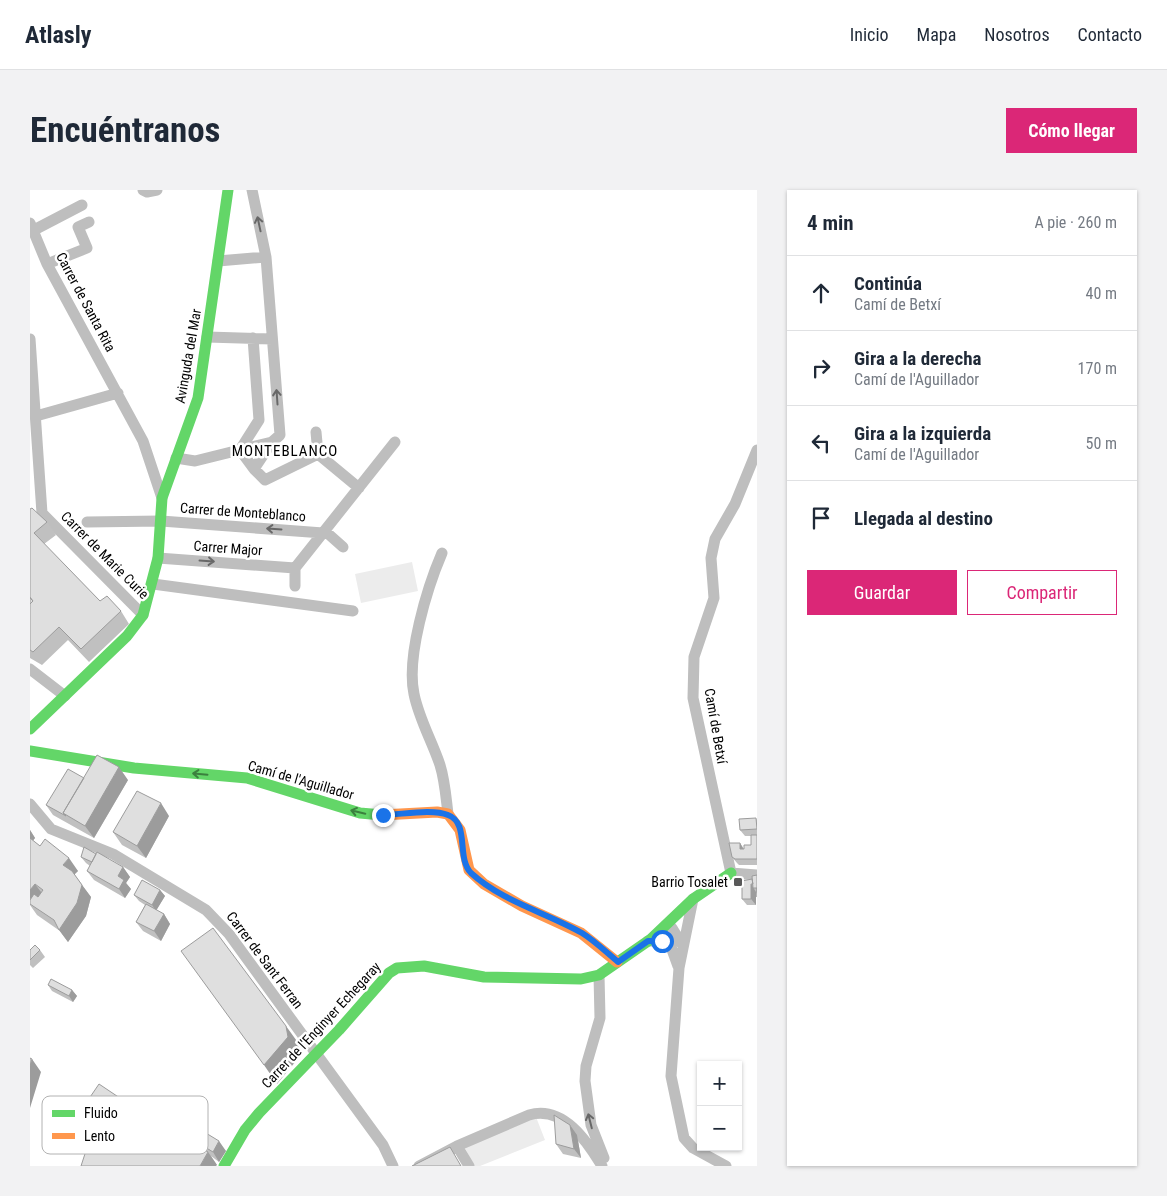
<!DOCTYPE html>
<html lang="es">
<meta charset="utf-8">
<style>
body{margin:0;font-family:"Roboto Condensed",sans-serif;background:#f2f2f3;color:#1f2937}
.controls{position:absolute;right:15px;bottom:15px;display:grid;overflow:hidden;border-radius:0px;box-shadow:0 1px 4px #0004}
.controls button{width:45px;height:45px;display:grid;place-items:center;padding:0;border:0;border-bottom:1px solid #e0e1e3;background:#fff;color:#1f2937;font:25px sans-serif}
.stop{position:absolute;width:15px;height:15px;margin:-11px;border:4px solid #1a73e8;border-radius:50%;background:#fff}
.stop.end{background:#1a73e8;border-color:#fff;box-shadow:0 1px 5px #0008}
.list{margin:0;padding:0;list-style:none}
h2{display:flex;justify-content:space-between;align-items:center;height:65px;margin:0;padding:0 20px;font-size:21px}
h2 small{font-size:16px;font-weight:400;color:#747a83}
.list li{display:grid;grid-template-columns:32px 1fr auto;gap:15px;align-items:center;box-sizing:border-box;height:75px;padding:0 20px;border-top:1px solid #e0e1e3}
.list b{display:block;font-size:19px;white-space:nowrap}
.list p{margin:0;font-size:16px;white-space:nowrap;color:#747a83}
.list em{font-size:16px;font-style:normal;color:#747a83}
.actions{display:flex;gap:10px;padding:15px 20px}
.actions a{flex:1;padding:11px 0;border:1px solid #db2777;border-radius:0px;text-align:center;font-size:18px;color:#db2777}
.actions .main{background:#db2777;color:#fff}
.icon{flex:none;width:28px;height:28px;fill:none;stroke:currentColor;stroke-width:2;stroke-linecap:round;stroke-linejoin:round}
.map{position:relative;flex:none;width:727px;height:976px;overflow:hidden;border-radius:0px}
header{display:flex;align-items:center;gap:30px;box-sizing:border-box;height:70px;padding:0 25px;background:#fff;border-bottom:1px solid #e0e1e3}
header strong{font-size:24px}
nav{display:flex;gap:28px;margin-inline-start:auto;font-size:18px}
.intro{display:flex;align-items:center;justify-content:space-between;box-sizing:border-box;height:120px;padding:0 30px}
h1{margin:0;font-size:35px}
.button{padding:12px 22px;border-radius:0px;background:#db2777;color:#fff;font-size:18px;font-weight:700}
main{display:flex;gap:30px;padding:0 30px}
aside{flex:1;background:#fff;border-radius:0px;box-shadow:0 1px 4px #0004}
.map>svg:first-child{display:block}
.green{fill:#ececec}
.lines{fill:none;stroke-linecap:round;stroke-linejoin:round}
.street{stroke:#bebebe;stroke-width:11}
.fast{stroke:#63d668;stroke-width:11}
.slow{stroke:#ff974d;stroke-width:11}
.wall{fill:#c0c0c0}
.shaded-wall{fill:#9c9c9c}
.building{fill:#dfdfdf;stroke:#9c9c9c}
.oneway{stroke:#686868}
.oneway2{stroke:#3b803e}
.route{stroke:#1a73e8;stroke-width:6}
.poi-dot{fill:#595959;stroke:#fff;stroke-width:2}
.labels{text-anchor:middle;stroke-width:5;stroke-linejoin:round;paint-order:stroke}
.street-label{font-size:14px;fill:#000;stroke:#fff}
.poi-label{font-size:14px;fill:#000;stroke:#fff;text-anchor:end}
.neighbourhood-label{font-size:15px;letter-spacing:1px;fill:#000;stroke:#fff}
.key{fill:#fff;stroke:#b2b2b2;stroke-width:1}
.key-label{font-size:14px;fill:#000}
</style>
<header>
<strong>Atlasly</strong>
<nav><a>Inicio</a><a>Mapa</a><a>Nosotros</a><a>Contacto</a></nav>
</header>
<div class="intro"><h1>Encuéntranos</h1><a class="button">Cómo llegar</a></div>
<main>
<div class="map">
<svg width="727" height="976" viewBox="0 0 727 976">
<rect width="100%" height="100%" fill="#fff"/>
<path class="green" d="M382 372 388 401 331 413 325 384Z
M506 927 515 950 450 976H444L435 958Z"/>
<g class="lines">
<path class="street" d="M113 0 117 2 127 0
M222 0 236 67 250 245 242 252
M0 33 17 74 113 251 132 308
M4 40 52 15
M188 71 236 67
M17 74 57 58 48 37 59 32
M177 147 242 149
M0 149 12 323 113 425
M6 226 88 203
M286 242 288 264
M210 260 229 230 223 148
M727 260 705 314 685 349 681 368 684 408 664 467 663 508 701 683 727 685
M146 268 165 271 242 252 224 279 210 260
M224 279 235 290 288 264 329 298
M57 332 131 331 293 343
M295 341 313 357
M412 363C397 398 376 467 384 504 389 529 402 551 410 575 415 591 416 608 418 624
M128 368 265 378
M123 394 323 421
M265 396V378L365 252
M0 479 35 506
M0 614 21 639 83 664 176 720 199 744 285 862 353 955 363 976
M663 709 649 778 641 886 654 948 663 958 696 976
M637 743 635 737 642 738 653 756
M618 751H632L640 754 648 776
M569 785 570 828 556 876 555 891 561 935 574 968
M427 956 439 976
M389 976 427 956 499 925C533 915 557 951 572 976"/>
<path class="fast" d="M0 539 97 446 113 425 128 368 132 308 168 208 198 0
M0 561 104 578 217 588 330 623 352 625
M194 976 215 940 229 923 309 840 359 783 367 778 394 776 454 787 551 789 569 785 621 749 663 709 701 683"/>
<path class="slow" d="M352 625 407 622 418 624 430 640 439 680 454 694 492 716 551 743 587 772"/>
</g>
<path class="wall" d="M0 319 17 332 26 345 14 354 70 411 91 421 99 434 59 472 38 450 12 475 0 468Z
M54 588 98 590 64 648 23 625 16 615Z
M139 626 116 668 92 655 83 642Z
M727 629V675H709L707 673 702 667 710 653 714 659 721 655V646H715L710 640Z
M0 640 5 648 3 651 48 681 44 684 61 707 56 726 38 752 30 741 7 725 0 715Z
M51 667 93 677 100 687 96 693 101 699 95 708 64 690 57 681 60 676 56 673Z
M727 685V704L726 702V715H717L712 709 722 689Z
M130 700 135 706 126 720 134 724 140 734 131 751 113 741 106 732 115 715 109 711 104 705Z
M0 760H10L15 767 3 778 0 775Z
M18 795 42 800 47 806 43 812 22 801Z
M54 916 151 949 153 948 149 941H163L196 961 189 972 181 966 187 975 66 932Z
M547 945 551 968 533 964 526 954Z"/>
<path class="shaded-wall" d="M89 577 98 590 64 648 55 636Z
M131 613 139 626 116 668 107 656Z
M0 640 5 648 0 654Z
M710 653 714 660 710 659Z
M39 668 48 681 42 687 33 675Z
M93 677 100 687 96 693 101 699 95 708 89 699 88 686Z
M5 694 14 706 6 716 0 708V700Z
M721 694 726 702V715L721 709Z
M52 695 61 707 56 726 38 752 29 740Z
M130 700 135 706 126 721 122 715Z
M134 724 140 734 131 751 124 741Z
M42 800 47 806 43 812 39 806Z
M256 836 269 854 271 865 247 894 234 875Z
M2 869 11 882 0 918V876Z
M540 935 547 945 551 968 544 959Z
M189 951 196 961 189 972 183 962Z
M178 962 187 975 186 976H170Z"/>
<path class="building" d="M2 318 17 332 4 343 70 411 77 406 91 421 51 459 29 437 3 462 0 460V414L3 411 0 407V319Z
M0 408 3 411 0 414Z
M67 565 89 577 55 636 33 623Z
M38 579 54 588 33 623 36 626 16 615Z
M107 601 131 613 107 656 83 642Z
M726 628 727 639 710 640 709 629Z
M721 645H727V669H705L702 667 699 653H710V659H714V655H721Z
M0 648 10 656 15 649 39 668 33 675 42 681 52 695 47 713 29 740 24 730 0 714V710L4 704 8 707 13 700 5 694 0 700Z
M54 657 66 664 62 672 51 667Z
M67 662 93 677 88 686 94 690 89 699 57 681Z
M727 685V707V698H723L722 686Z
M722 689 723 694H721V709H712V691Z
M112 690 130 700 122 715 104 705Z
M116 714 134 724 124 741 106 732Z
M183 738 256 836 258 847 234 875 151 761Z
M5 755 10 760 0 770V760Z
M21 789 42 800 39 806 18 795Z
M0 868 2 869 0 876Z
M69 894 151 949 152 947 178 962 170 976H51L66 930 54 916Z
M524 925 540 935 544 959 526 954Z
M152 934 163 941 166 937 189 951 183 962 149 941Z
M420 957 431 976H382Z"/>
<defs><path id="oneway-shaft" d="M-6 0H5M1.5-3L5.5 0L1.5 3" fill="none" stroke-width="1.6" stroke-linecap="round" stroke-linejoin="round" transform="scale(1.25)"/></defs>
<g class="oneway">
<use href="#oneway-shaft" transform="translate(229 34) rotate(-102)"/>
<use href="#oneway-shaft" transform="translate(247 207) rotate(-94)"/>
<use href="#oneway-shaft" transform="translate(244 339) rotate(-176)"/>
<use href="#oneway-shaft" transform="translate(177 371) rotate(4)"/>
<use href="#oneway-shaft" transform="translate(560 931) rotate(-104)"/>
</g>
<g class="oneway2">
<use href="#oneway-shaft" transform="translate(170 584) rotate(-175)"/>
<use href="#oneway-shaft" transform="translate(328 622) rotate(-167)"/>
</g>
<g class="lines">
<path class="route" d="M353 625C370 625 402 618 418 625 440 633 426 668 441 683 473 712 515 722 552 743 565 751 576 762 588 772L618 751H632"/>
</g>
<rect class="poi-dot" x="703" y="687" width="10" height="10" rx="2.5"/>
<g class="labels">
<g class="street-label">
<text transform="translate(56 112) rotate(62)" y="5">Carrer de Santa Rita</text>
<text transform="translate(158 166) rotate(-80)" y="5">Avinguda del Mar</text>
<text transform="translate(213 322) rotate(4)" y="5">Carrer de Monteblanco</text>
<text transform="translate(198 358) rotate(4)" y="5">Carrer Major</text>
<text transform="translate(75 365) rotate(45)" y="5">Carrer de Marie Curie</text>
<text transform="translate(686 536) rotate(80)" y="5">Camí de Betxí</text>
<text transform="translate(271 590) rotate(16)" y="5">Camí de l'Aguillador</text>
<text transform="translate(235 770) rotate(53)" y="5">Carrer de Sant Ferran</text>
<text transform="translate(291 835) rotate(-47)" y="5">Carrer de l'Enginyer Echegaray</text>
</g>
<g class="poi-label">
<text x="698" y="697">Barrio Tosalet</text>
</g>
<g class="neighbourhood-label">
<text x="255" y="266">MONTEBLANCO</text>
</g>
</g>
<rect x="12" y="906" width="166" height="58" rx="8" class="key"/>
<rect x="22" y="920" width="23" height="7" fill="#63d668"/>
<rect x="22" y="943" width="23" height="6" fill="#ff974d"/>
<g class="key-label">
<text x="54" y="928">Fluido</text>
<text x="54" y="951">Lento</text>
</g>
</svg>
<div class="controls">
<button>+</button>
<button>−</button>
</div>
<div class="stop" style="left:632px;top:751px"></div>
<div class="stop end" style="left:353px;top:625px"></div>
</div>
<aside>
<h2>4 min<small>A pie · 260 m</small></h2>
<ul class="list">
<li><svg class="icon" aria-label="ahead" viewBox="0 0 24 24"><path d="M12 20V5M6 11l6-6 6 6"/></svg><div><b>Continúa</b><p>Camí de Betxí</p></div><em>40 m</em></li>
<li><svg class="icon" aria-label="right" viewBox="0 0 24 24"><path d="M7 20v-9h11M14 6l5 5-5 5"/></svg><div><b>Gira a la derecha</b><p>Camí de l'Aguillador</p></div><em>170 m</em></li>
<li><svg class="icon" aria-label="left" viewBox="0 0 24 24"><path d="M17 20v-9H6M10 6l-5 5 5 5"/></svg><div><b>Gira a la izquierda</b><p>Camí de l'Aguillador</p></div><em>50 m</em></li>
<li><svg class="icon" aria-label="arrive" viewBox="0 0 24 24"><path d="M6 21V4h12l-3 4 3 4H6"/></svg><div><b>Llegada al destino</b></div></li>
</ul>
<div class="actions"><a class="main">Guardar</a><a>Compartir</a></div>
</aside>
</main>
